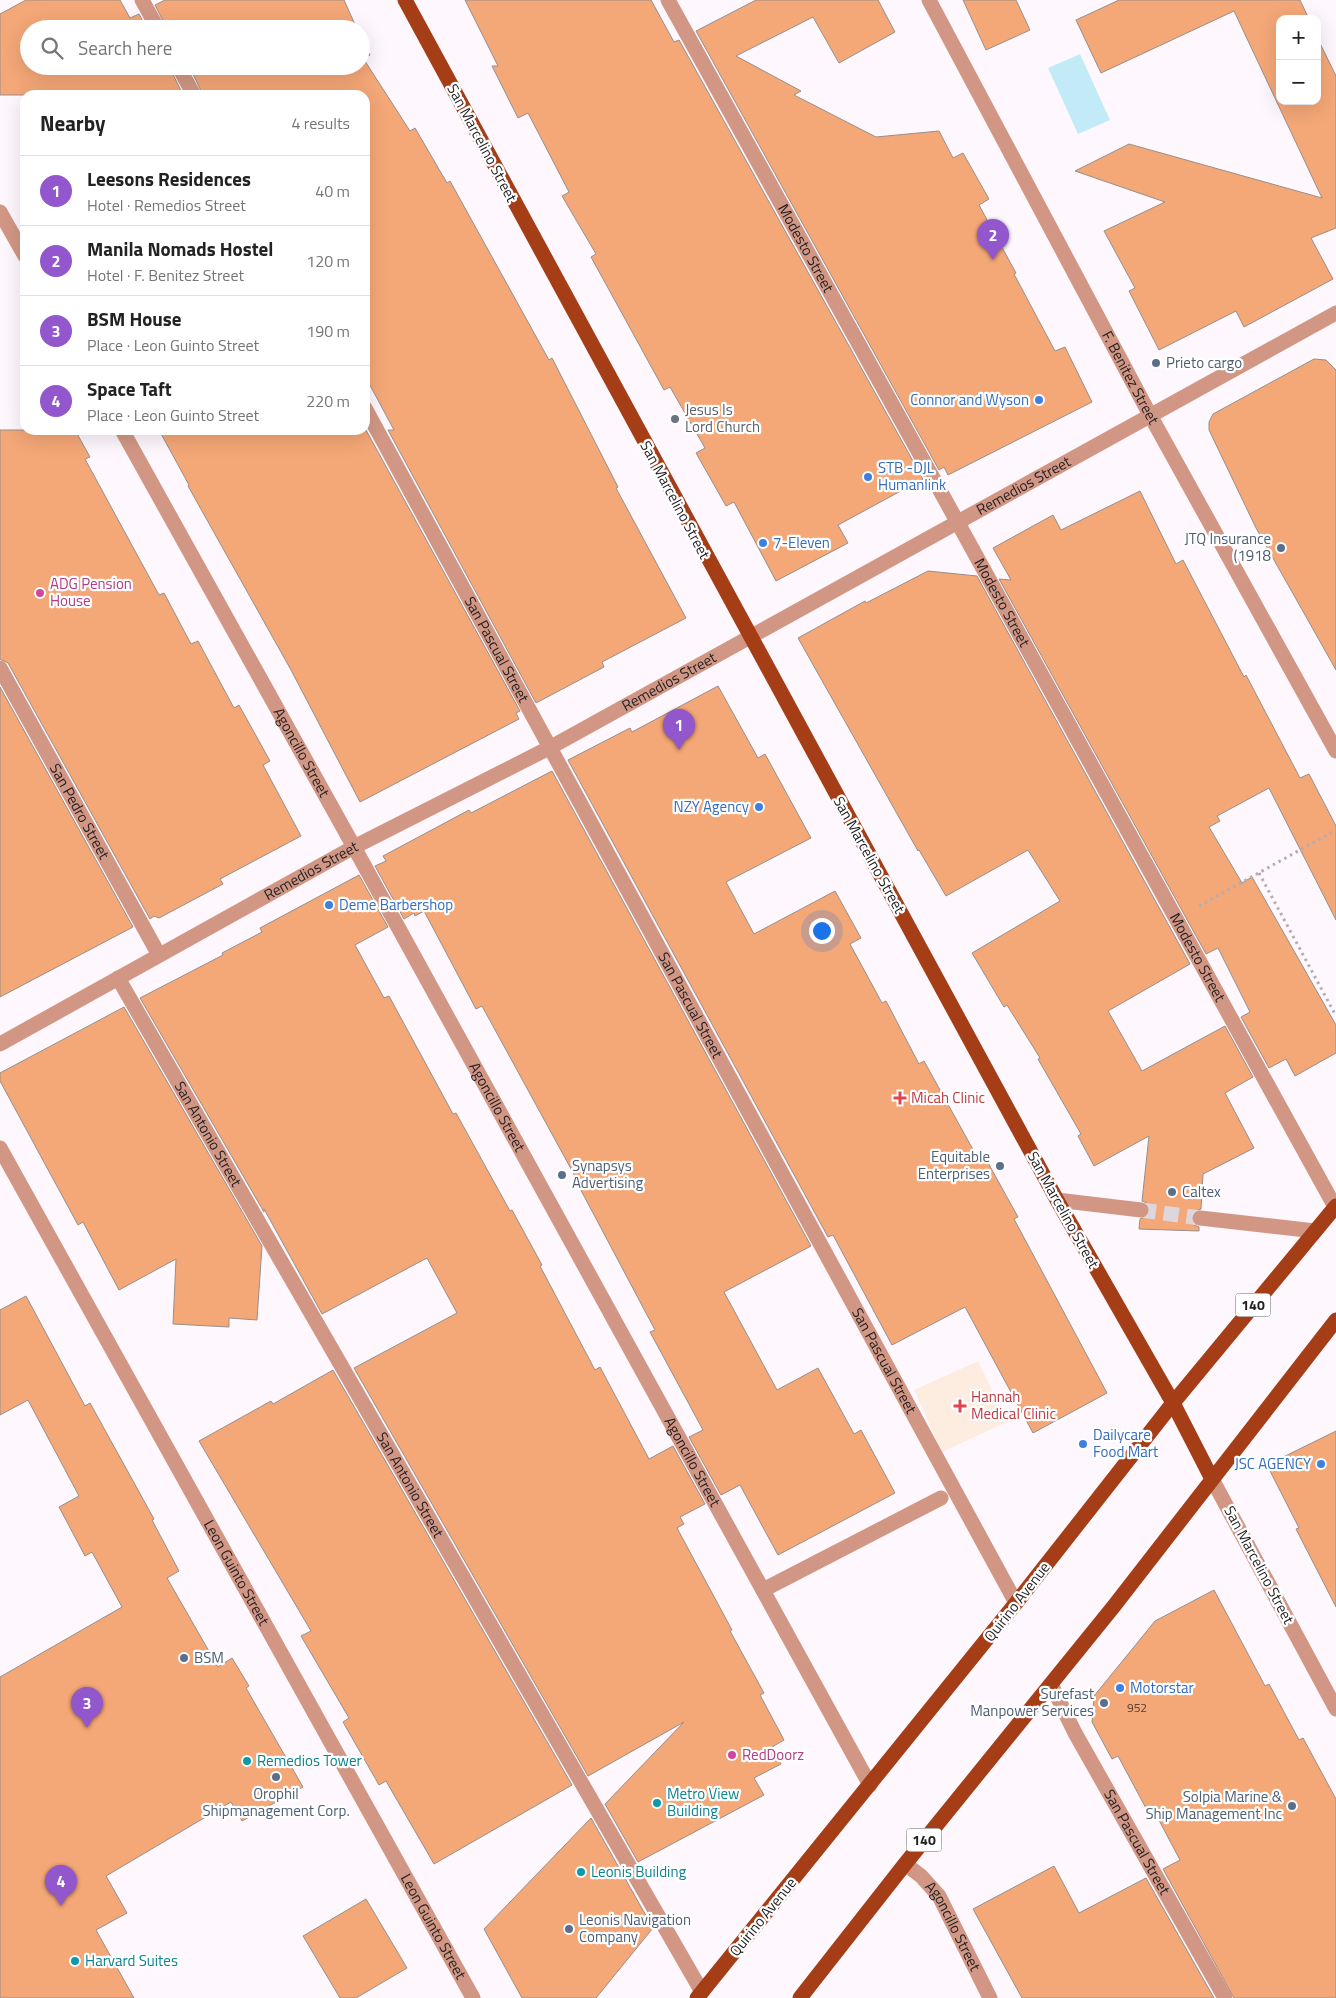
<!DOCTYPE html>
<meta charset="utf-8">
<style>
body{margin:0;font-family:"Titillium Web",sans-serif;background:#f2f2f2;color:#222}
.controls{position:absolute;right:15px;top:15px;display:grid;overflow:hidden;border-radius:10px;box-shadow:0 5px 20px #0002}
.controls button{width:45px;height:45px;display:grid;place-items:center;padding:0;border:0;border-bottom:1px solid #e0e0e0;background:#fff;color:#222;font:25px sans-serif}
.you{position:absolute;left:821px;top:930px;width:18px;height:18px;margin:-12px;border:4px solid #fff;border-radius:50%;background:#1a73e8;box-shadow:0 0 0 8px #1a73e833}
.badge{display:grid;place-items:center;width:32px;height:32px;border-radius:50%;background:#9256cd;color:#fff;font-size:16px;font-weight:700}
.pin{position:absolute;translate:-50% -41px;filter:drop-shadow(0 1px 2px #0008)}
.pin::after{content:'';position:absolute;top:26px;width:18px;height:15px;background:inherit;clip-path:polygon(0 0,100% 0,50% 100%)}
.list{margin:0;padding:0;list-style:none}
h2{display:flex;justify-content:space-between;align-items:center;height:65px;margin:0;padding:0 20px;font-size:21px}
h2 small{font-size:16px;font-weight:400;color:#767676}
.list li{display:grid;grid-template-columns:32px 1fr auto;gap:15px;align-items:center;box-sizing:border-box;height:70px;padding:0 20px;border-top:1px solid #e0e0e0}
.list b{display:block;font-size:19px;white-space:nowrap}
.list p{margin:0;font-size:16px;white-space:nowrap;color:#767676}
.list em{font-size:16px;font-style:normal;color:#767676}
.icon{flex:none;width:28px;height:28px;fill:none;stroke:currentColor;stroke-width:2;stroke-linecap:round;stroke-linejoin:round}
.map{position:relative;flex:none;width:1336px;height:1998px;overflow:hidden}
.search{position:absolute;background:#fff;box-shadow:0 5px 20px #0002;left:20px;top:20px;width:350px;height:55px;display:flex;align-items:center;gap:12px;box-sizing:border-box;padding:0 18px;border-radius:28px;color:#767676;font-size:19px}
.panel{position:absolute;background:#fff;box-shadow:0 5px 20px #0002;left:20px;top:90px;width:350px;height:345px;border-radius:15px}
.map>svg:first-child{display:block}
.medical{fill:#fdede1}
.water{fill:#c3ebf7}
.building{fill:#f4a777;stroke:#988f8a}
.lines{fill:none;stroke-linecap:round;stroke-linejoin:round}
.minor-tunnel{stroke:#ddd7dd;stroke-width:15;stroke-dasharray:15 8;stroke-linecap:butt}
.path{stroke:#b3aeb3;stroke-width:3;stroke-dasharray:2.5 4;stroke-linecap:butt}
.minor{stroke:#d29784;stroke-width:15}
.major{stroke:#a53e17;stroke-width:15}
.service-dot{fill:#5c6f8a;stroke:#fff;stroke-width:2}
.shop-dot{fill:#3f7fe0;stroke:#fff;stroke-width:2}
.worship-dot{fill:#6b7280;stroke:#fff;stroke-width:2}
.hotel-dot{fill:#d1479c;stroke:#fff;stroke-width:2}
.health-dot{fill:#e0444e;stroke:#fff;stroke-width:2}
.culture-dot{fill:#0f9aa8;stroke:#fff;stroke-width:2}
.labels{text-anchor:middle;stroke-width:4.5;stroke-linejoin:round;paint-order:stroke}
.number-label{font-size:12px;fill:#564137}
.shield{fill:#fff;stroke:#646264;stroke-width:1}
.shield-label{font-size:14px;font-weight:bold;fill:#221f22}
.street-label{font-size:15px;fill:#221f22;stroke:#fff}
.service-label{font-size:15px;fill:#4e5e75;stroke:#fff;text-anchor:start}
.shop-label{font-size:15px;fill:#366cbe;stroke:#fff;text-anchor:start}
.worship-label{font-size:15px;fill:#5b616d;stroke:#fff;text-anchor:start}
.hotel-label{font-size:15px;fill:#b23c85;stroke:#fff;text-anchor:start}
.health-label{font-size:15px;fill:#be3a42;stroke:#fff;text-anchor:start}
.culture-label{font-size:15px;fill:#0d838f;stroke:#fff;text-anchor:start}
</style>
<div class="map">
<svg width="1336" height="1998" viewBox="0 0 1336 1998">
<rect width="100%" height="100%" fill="#fef8fe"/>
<path class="medical" d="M978 1361 1007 1422 942 1452 914 1390Z"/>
<path class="water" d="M1080 54 1110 120 1078 134 1048 68Z"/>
<path class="building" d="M26 0H120L130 18 139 14 147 29H29V66H169L183 95H0V14Z
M165 0H344L357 29H167L155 5Z
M465 0H651L674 42 679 40 923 479 838 525 848 543 776 581 734 502 726 506 696 453 705 448 670 387 664 390 591 257 596 254 562 196 569 192 528 113 518 118 492 66H498Z
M756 0H878L895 32 839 63 813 17 736 56 801 91 794 95 876 137 939 131 953 158 963 153 989 199 979 205 1016 273 1014 274 1055 351 1065 347 1092 402 948 475 944 467 939 470 696 31Z
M963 0H1016L1030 30 986 50Z
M1119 0H1300L1309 19H1280V101H1317V37L1336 76V228L1311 238 1333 279 1244 327 1236 311 1159 350 1129 291 1135 288 1104 231 1165 202 1075 171 1129 144 1322 198 1234 11 1101 73 1076 20Z
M361 38 370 55 363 58 410 131 415 128 447 183 450 181 549 360 552 358 618 487 616 488 686 618 602 662 604 667 536 703 388 430H394L365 376V95H203L189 66H361Z
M1314 359 1326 360 1336 370V670L1256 528 1209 430V422L1213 414Z
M0 430H75L90 457 85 459 159 595 164 593 191 644 198 641 234 708 239 705 270 761 263 765 301 836 220 879 223 884 159 918 154 916 150 919 8 663 0 659Z
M159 430H366L520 711 516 713 519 719 360 802 291 670 188 486 189 485Z
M1140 491 1176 564 1183 560 1244 677 1246 675 1300 778 1309 774 1336 826V920L1269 788 1217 816 1220 821 1209 827 1242 883 1252 877 1336 1025V1053L1295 1076 1286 1059 1269 1068 1241 1017 1250 1012 1218 948 1206 954 999 579 1011 580 993 548 1053 515 1061 530Z
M928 571 977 576 1190 964 1108 1011 1142 1071 1225 1026 1253 1077 1225 1093 1254 1148 1203 1174 1201 1209 1193 1212 1191 1217 1194 1225 1199 1227V1231L1139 1229 1140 1219 1148 1216 1150 1211 1147 1203 1142 1201 1149 1136 1094 1166 1078 1136 1081 1134 1038 1059 1040 1058 1007 1005 1004 1007 972 953 1060 901 1028 850 946 896 919 850 918 851 798 638 865 601 866 603Z
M718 686 758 758 765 754 811 838 726 882 754 934 835 891 861 938 850 944 882 1003 886 1001 919 1064 924 1061 981 1164 987 1161 1018 1217 1014 1219 1107 1393 1033 1433 965 1307 892 1345 833 1235 828 1237 568 760 630 728 632 732Z
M0 687 133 927 0 997Z
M552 771 811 1246 724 1292 777 1390 818 1368 854 1434 861 1430 895 1493 778 1555 740 1485 721 1495 689 1437 703 1430 650 1332 655 1330 575 1179 576 1178 482 1006 476 1009 424 911 415 916 414 913 404 919 375 866 386 861 383 856 469 810 471 813Z
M359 875 388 927 355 945 384 998 389 996 453 1114 456 1113 510 1211 512 1210 542 1265 540 1266 595 1370 600 1367 649 1459 673 1446 705 1504 680 1517 684 1524 677 1528 732 1630 730 1631 764 1693 760 1695 784 1740 772 1747 781 1764 754 1778 764 1795 638 1862 605 1804 684 1722 588 1776 354 1368 457 1313 427 1258 322 1314 264 1209V1212L140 998 223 955 222 953 262 932 260 928Z
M124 1007 262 1246 257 1320 229 1318V1327L173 1324 176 1259 119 1290 83 1222 78 1225 0 1081V1073Z
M26 1296 85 1406 90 1403 154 1519 152 1520 179 1571 167 1578 218 1667 232 1658 249 1686 246 1688 303 1787 242 1821 231 1802 106 1876 127 1913 96 1930 134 1998H0V1677L122 1607 92 1552 85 1556 59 1507 79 1496 28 1400 0 1415V1310Z
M333 1370 572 1785 434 1864 386 1781 379 1785 343 1722 349 1718 301 1636 311 1631 199 1441 271 1401 273 1404Z
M1336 1431V1607L1296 1529 1299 1528 1267 1465Z
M1214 1590 1265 1686 1269 1684 1299 1740 1303 1738 1336 1799V1998H1234L1163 1869 1180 1860 1153 1809 1148 1812 1118 1756 1112 1759 1092 1722 1094 1696 1155 1621Z
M591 1818 653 1928 596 1998H522L484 1929Z
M1054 1866 1079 1913 1146 1878 1214 1998H1022L973 1909Z
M366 1899 407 1968 356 1998H340L303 1936Z"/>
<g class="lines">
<path class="minor-tunnel" d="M1141 1210 1200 1218"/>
<path class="path" d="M1259 873 1336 1016
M1199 906 1336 830"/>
<g class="minor">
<path d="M142 0 158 29"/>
<path id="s1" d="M668 0 958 523 1335 1207"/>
<path id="s2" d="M929 0 1150 415 1336 751"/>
<path d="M178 66 194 95"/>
<path d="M0 212 25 256"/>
<path id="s3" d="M365 408 1016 1603"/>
<path id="s4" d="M122 430 354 847 870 1785"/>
<path id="s5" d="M0 668 159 955"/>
<path id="s6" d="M118 978 702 1992"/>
<path id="s7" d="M0 1044 354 847 551 747 1336 313"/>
<path id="s8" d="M0 1148 473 1998"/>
<path d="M1057 1200 1141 1210"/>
<path d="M1200 1218 1315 1231"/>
<path d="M1212 1479 1336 1709"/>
<path d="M763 1590 941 1498"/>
<path id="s9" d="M1051 1684 1075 1733 1225 1998"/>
<path id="s10" d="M905 1864 921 1876 939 1896 990 1998"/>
</g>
<path class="major" d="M405 0 1057 1200 1173 1403 1212 1479
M697 1998 1016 1603 1173 1403 1336 1206
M800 1998 905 1864 1114 1606 1336 1320"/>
</g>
<g class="service-dot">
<circle cx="1156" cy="363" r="5"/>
<circle cx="1281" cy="548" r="5"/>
<circle cx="1000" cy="1166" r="5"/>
<circle cx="562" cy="1175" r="5"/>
<circle cx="1172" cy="1192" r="5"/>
<circle cx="184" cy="1658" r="5"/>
<circle cx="1104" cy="1703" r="5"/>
<circle cx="276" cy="1777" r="5"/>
<circle cx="1292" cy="1806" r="5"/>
<circle cx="569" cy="1929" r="5"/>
</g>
<g class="shop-dot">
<circle cx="1039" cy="400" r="5"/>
<circle cx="868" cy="477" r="5"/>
<circle cx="763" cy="543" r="5"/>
<circle cx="759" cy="807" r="5"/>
<circle cx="329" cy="905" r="5"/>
<circle cx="1083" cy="1444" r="5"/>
<circle cx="1321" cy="1464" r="5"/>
<circle cx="1120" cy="1688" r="5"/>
</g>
<circle class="worship-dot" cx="675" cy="419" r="5"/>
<g class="hotel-dot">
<circle cx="40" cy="593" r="5"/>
<circle cx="732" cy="1755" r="5"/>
</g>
<g class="health-dot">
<path d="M897.5 1090.5h5v5h5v5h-5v5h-5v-5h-5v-5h5z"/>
<path d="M957.5 1398.5h5v5h5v5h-5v5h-5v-5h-5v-5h5z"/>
</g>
<g class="culture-dot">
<circle cx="247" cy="1761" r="5"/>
<circle cx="657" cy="1803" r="5"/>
<circle cx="581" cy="1872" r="5"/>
<circle cx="75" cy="1961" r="5"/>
</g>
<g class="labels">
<g class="number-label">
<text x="1137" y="1712">952</text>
</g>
<g class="shield">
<rect x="1235.5" y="1293.5" width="35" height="23" rx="4"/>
<rect x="906.5" y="1828.5" width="35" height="23" rx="4"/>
</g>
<g class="shield-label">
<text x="1253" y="1310">140</text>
<text x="924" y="1845">140</text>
</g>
<g class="street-label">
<text transform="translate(482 143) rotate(62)" y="5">San Marcelino Street</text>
<text dy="5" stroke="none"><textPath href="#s1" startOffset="284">Modesto Street</textPath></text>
<text dy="5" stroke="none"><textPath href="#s2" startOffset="428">F. Benitez Street</textPath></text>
<text dy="5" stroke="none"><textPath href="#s7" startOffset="1166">Remedios Street</textPath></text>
<text transform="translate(675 500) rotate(62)" y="5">San Marcelino Street</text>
<text dy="5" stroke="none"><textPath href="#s1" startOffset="689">Modesto Street</textPath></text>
<text dy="5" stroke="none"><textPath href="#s3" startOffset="275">San Pascual Street</textPath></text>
<text dy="5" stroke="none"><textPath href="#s7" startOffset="761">Remedios Street</textPath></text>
<text dy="5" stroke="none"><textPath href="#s4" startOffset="369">Agoncillo Street</textPath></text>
<text dy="5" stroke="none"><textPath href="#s5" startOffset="164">San Pedro Street</textPath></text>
<text transform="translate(869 855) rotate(61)" y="5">San Marcelino Street</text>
<text dy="5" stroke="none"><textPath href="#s7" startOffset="356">Remedios Street</textPath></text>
<text dy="5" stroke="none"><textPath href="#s1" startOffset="1094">Modesto Street</textPath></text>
<text dy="5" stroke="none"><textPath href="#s3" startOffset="680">San Pascual Street</textPath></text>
<text dy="5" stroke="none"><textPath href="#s4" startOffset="774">Agoncillo Street</textPath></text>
<text dy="5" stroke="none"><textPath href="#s6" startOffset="180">San Antonio Street</textPath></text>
<text transform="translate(1063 1210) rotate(61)" y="5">San Marcelino Street</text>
<text dy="5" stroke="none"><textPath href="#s3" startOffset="1085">San Pascual Street</textPath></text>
<text dy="5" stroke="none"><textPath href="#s4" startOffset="1179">Agoncillo Street</textPath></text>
<text dy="5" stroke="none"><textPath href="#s6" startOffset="585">San Antonio Street</textPath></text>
<text transform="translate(1259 1565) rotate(62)" y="5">San Marcelino Street</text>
<text dy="5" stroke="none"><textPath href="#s8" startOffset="486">Leon Guinto Street</textPath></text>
<text transform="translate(1017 1602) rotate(-52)" y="5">Quirino Avenue</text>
<text dy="5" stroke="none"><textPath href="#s9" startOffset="180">San Pascual Street</textPath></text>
<text transform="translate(763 1917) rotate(-51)" y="5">Quirino Avenue</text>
<text dy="5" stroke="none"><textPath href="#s8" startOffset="891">Leon Guinto Street</textPath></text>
<text dy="5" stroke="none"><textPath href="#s10" startOffset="80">Agoncillo Street</textPath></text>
</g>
<g class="service-label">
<text x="1166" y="368">Prieto cargo</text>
<text x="1271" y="544" text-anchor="end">JTQ Insurance<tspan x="1271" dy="17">(1918</tspan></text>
<text x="990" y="1162" text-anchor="end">Equitable<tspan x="990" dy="17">Enterprises</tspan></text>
<text x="572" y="1171">Synapsys<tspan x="572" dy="17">Advertising</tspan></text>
<text x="1182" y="1197">Caltex</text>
<text x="194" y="1663">BSM</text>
<text x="1094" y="1699" text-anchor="end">Surefast<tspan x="1094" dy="17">Manpower Services</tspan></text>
<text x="276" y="1799" text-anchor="middle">Orophil<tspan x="276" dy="17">Shipmanagement Corp.</tspan></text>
<text x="1282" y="1802" text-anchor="end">Solpia Marine &amp;<tspan x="1282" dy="17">Ship Management Inc</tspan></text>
<text x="579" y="1925">Leonis Navigation<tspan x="579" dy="17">Company</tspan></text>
</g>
<g class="shop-label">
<text x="1029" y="405" text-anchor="end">Connor and Wyson</text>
<text x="878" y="473">STB -DJL<tspan x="878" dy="17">Humanlink</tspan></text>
<text x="773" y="548">7-Eleven</text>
<text x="749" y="812" text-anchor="end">NZY Agency</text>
<text x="339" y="910">Deme Barbershop</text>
<text x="1093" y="1440">Dailycare<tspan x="1093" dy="17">Food Mart</tspan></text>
<text x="1311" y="1469" text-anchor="end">JSC AGENCY</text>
<text x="1130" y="1693">Motorstar</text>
</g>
<g class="worship-label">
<text x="685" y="415">Jesus Is<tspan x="685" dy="17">Lord Church</tspan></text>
</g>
<g class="hotel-label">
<text x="50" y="589">ADG Pension<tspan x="50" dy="17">House</tspan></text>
<text x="742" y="1760">RedDoorz</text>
</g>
<g class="health-label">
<text x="911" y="1103">Micah Clinic</text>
<text x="971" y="1402">Hannah<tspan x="971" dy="17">Medical Clinic</tspan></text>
</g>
<g class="culture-label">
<text x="257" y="1766">Remedios Tower</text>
<text x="667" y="1799">Metro View<tspan x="667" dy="17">Building</tspan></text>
<text x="591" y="1877">Leonis Building</text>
<text x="85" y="1966">Harvard Suites</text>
</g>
</g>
</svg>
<div class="controls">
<button>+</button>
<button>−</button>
</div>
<div class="you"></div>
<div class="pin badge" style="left:679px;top:750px">1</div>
<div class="pin badge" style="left:993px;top:260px">2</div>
<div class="pin badge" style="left:87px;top:1728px">3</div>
<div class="pin badge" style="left:61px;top:1906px">4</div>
<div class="search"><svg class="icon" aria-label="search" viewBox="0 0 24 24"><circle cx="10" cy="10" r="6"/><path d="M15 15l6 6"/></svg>Search here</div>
<section class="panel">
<h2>Nearby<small>4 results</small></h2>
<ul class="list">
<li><span class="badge">1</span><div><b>Leesons Residences</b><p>Hotel · Remedios Street</p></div><em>40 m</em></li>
<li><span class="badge">2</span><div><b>Manila Nomads Hostel</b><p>Hotel · F. Benitez Street</p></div><em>120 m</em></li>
<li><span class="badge">3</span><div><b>BSM House</b><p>Place · Leon Guinto Street</p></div><em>190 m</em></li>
<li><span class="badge">4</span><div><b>Space Taft</b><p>Place · Leon Guinto Street</p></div><em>220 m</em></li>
</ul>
</section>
</div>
